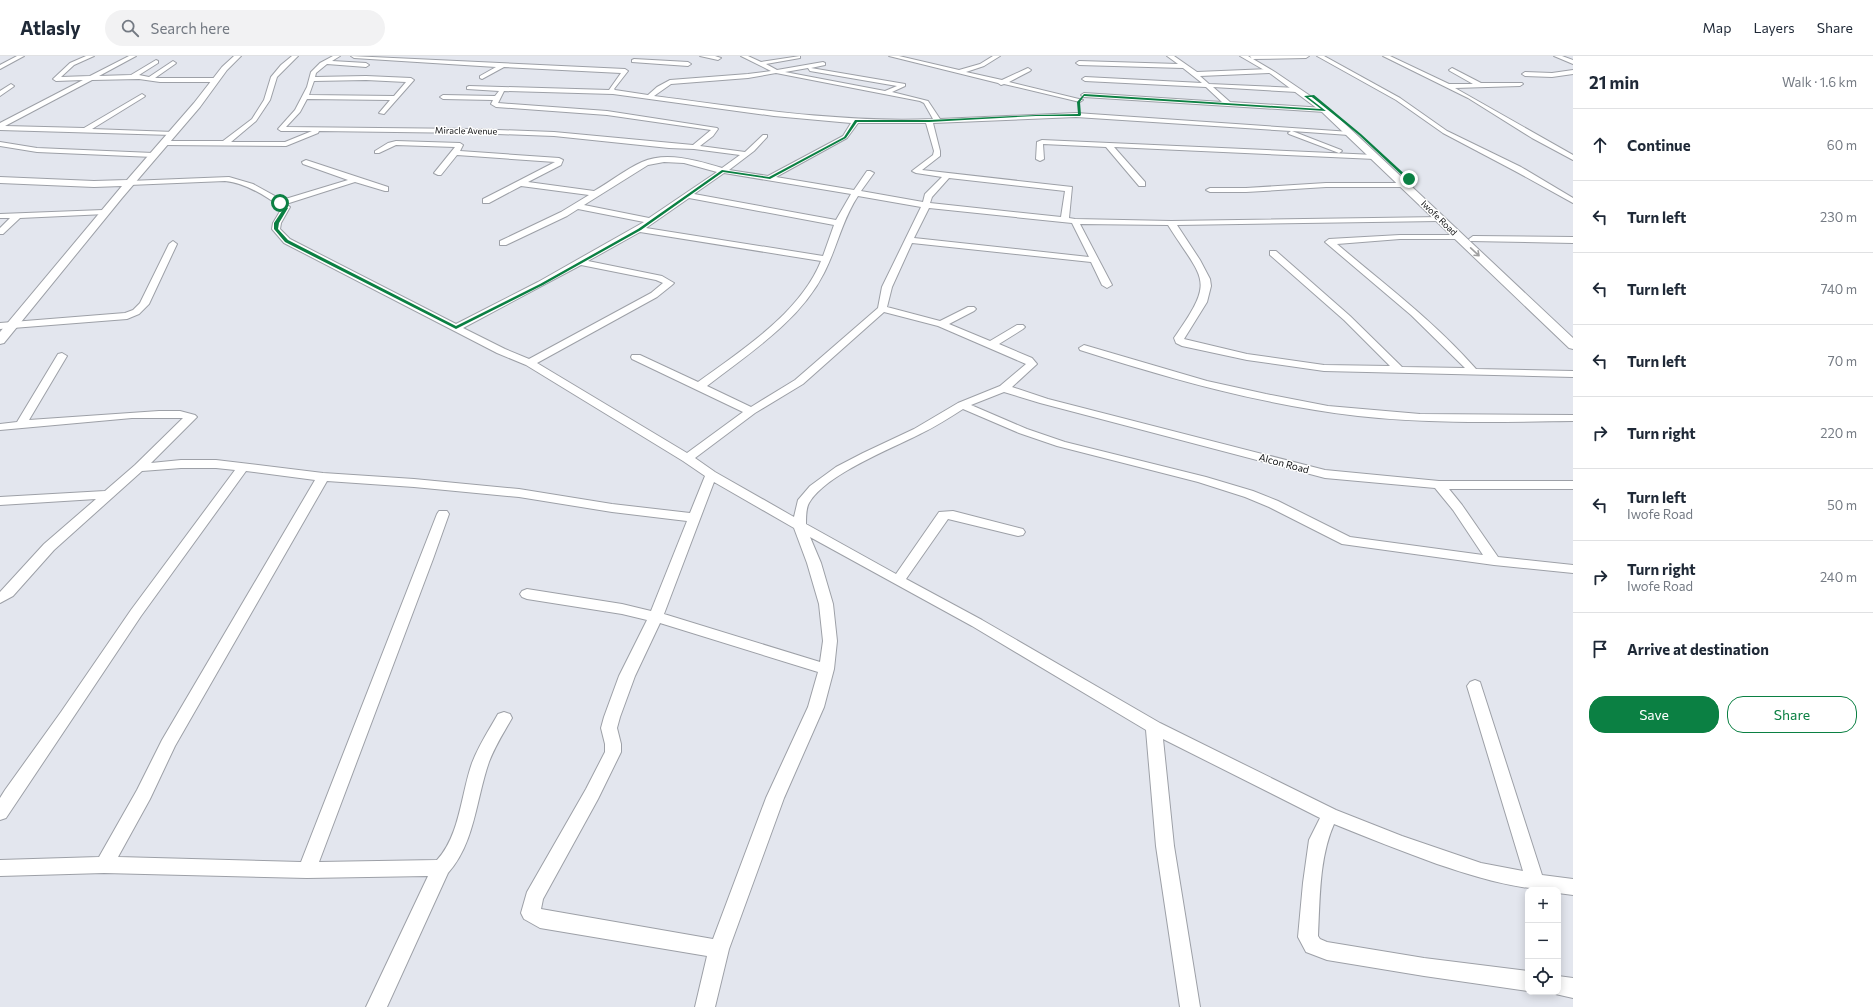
<!DOCTYPE html>
<meta charset="utf-8">
<style>
body{margin:0;font-family:Commissioner,sans-serif;background:#f2f2f3;color:#1f2937}
.controls{position:absolute;right:12px;bottom:12px;display:grid;overflow:hidden;border-radius:8px;box-shadow:0 2px 10px #0003}
.controls button{width:36px;height:36px;display:grid;place-items:center;padding:0;border:0;border-bottom:1px solid #e0e1e3;background:#fff;color:#1f2937;font:20px sans-serif}
.stop{position:absolute;width:12px;height:12px;margin:-9px;border:3px solid #0b8043;border-radius:50%;background:#fff}
.stop.end{background:#0b8043;border-color:#fff;box-shadow:0 1px 4px #0008}
.list{margin:0;padding:0;list-style:none}
h2{display:flex;justify-content:space-between;align-items:center;height:52px;margin:0;padding:0 16px;font-size:17px}
h2 small{font-size:13px;font-weight:400;color:#747a83}
.list li{display:grid;grid-template-columns:26px 1fr auto;gap:12px;align-items:center;box-sizing:border-box;height:72px;padding:0 16px;border-top:1px solid #e0e1e3}
.list b{display:block;font-size:15px;white-space:nowrap}
.list p{margin:0;font-size:13px;white-space:nowrap;color:#747a83}
.list em{font-size:13px;font-style:normal;color:#747a83}
.actions{display:flex;gap:8px;padding:12px 16px}
.actions a{flex:1;padding:9px 0;border:1px solid #0b8043;border-radius:16px;text-align:center;font-size:14px;color:#0b8043}
.actions .main{background:#0b8043;color:#fff}
.icon{flex:none;width:22px;height:22px;fill:none;stroke:currentColor;stroke-width:2;stroke-linecap:round;stroke-linejoin:round}
.map{position:relative;flex:none;width:1573px;height:951px;overflow:hidden}
header{display:flex;align-items:center;gap:24px;box-sizing:border-box;height:56px;padding:0 20px;background:#fff;border-bottom:1px solid #e0e1e3}
header strong{font-size:19px}
nav{display:flex;gap:22px;margin-inline-start:auto;font-size:14px}
.search{width:280px;height:36px;background:#f2f2f3;display:flex;align-items:center;gap:10px;box-sizing:border-box;padding:0 14px;border-radius:22px;color:#747a83;font-size:15px}
main{display:flex}
aside{flex:1;background:#fff}
.map>svg:first-child{display:block}
.lines{fill:none;stroke-linecap:round;stroke-linejoin:round}
.minor-casing{stroke:#9da0a7;stroke-width:2}
.tertiary-casing{stroke:#9da0a7;stroke-width:2}
.minor{fill:#fff;fill-rule:evenodd}
.tertiary{fill:#fff;fill-rule:evenodd}
.oneway{stroke:#9f9fa0}
.route{fill:#0b8043}
.labels{text-anchor:middle;stroke-width:3;stroke-linejoin:round;paint-order:stroke}
.far-street-label{font-size:9px;fill:#0e0f11;stroke:#fff}
.street-label{font-size:10px;fill:#0e0f11;stroke:#fff}
</style>
<header>
<strong>Atlasly</strong>
<div class="search"><svg class="icon" aria-label="search" viewBox="0 0 24 24"><circle cx="10" cy="10" r="6"/><path d="M15 15l6 6"/></svg>Search here</div>
<nav><a>Map</a><a>Layers</a><a>Share</a></nav>
</header>
<main>
<div class="map">
<svg width="1573" height="951" viewBox="0 0 1573 951">
<rect width="100%" height="100%" fill="#e3e6ee"/>
<g class="lines">
<g class="minor-casing">
<path id="minor" d="M17 0H24L0 13V9Z
M86 0H94L74 9 61 21 90 20 129 0H136L99 20 131 19 156 4 158 5V7L139 19 149 21 173 5 176 7 175 8 155 22H215L218 24 215 26H160L139 23 92 24 5 70 84 72 142 38 145 40 144 41 92 73 174 76 175 77 172 79 0 74V67L83 24 56 25 53 23 70 7Z
M292 0H298L277 21 270 44 256 65 231 86H285L312 75H281L278 73 295 54 307 31 311 16 320 7 333 0H340L332 5 366 7 369 9 366 11 327 8 316 17 315 21 366 20 411 22 414 24 384 58 379 57 390 44 307 43 300 56 286 71 472 73 554 76 693 89 711 74 607 59 496 51 491 48 493 44 443 43 440 41 443 39 495 40 499 35 467 33V31L469 30 609 34 621 17 504 11 482 23 480 22V20L496 11 354 2 351 0 625 13 628 15 614 33 615 34 648 39 657 31 670 24 748 18 771 15 741 0H748L761 6 800 0V2L766 8 777 14 823 6 825 7V9L811 12 905 28V30L892 36 928 45 940 63 1076 57 1351 76 1352 77 1349 79 1292 75 1341 94 1342 95 1339 97 1289 78 1288 77 1291 75 1076 61 933 67 940 95V100L922 114 1072 131 1069 162 1075 163 1171 165 1442 161V165H1439L1177 169 1200 204 1210 223 1211 230 1207 246 1184 283 1247 298 1324 309 1390 310 1344 264 1270 199V195H1276L1350 260 1402 311 1465 312 1411 259 1325 186 1329 183 1400 179H1459L1463 181 1462 183H1400L1337 188C1384 228 1435 266 1476 313L1573 315V321L1324 315 1247 304 1182 290 1176 287 1174 282C1216 222 1204 226 1168 169L1080 168 1112 229 1107 232 1102 229 1091 206 912 187 892 231 887 251 940 265 968 251H974L976 253 974 255 949 268 990 285 1017 269H1023L1025 271 1023 273 999 288 1032 302 1037 308 1012 331 1048 343 1325 414 1439 425H1573V433H1449L1462 449 1498 501 1573 509V517L1494 509 1342 488 1269 451 1245 441 1198 426 1057 390 1019 377 963 353C949 362 935 371 920 378 891 393 826 418 809 447 806 452 806 461 806 468L896 518 939 456 953 455 1023 473 1025 476 1023 479 1018 480 948 463 906 523 982 564 1160 667 1336 754 1402 780 1481 807 1523 815 1467 630 1470 626 1475 624 1480 626 1542 819 1573 823V839L1558 837V834C1516 834 1476 821 1437 808 1402 795 1368 782 1334 768 1319 802 1320 843 1318 880L1320 883 1327 886 1424 902 1528 915V935L1424 920 1327 904 1306 896 1298 881 1303 827 1309 784 1320 762 1163 683 1174 790 1200 951H1180L1156 790 1146 674 972 570 810 481 821 507 833 548 837 585 834 613 824 651 784 742 729 893 715 951H695L707 900 540 872 524 863 521 857 527 836 586 733 605 696V688L601 672 604 661 619 620 647 564 622 558 527 543 522 541 520 538 522 535 527 533 622 548 651 555 687 465 612 456 519 441 414 431 327 425 175 690 150 743 118 801 301 806 437 458 439 455H447L449 458 433 503 319 806 437 804C460 779 461 738 472 707 479 689 489 674 498 658L504 656 510 658 512 662C504 676 495 690 489 706 476 743 475 787 448 817L387 951H366L428 820 307 822 104 817 0 820V804L99 801 137 734 162 684 315 424 246 415 141 560 6 762 0 764V742L5 734 61 656 131 554 235 414 216 412H181L142 415 54 494 13 540 0 547V536L44 488 96 443 0 449V441L105 435 135 409 183 362H132L0 374V368L17 366 58 298 62 297 67 300 29 364 159 355H180L195 359 197 361 151 407 181 404H216L323 417 414 423 519 433 612 448 690 457 705 420 683 405 526 309 497 297 284 187 272 173 273 167 282 152C266 140 246 127 225 125L129 129 125 127 129 125 229 121 253 128 282 144 348 124 303 108 302 106 306 104 388 131V135H385L355 126 286 148 290 151 281 167 280 173 290 183 456 268 538 226 644 166 578 153 567 160 506 189H500V185L561 156 589 139 521 130 489 147H483V143L555 106 457 99 441 119H438L434 117 455 91 396 89 379 97H375V95L388 87 396 85 460 87 463 89 460 95 559 102 563 104 561 109 528 126 594 135C610 126 626 113 642 106 667 95 698 105 722 112L740 99 694 93 669 92 554 80 472 77 319 75 318 77 286 90 163 89 160 87 163 85H223L252 63 264 44 271 21 281 9ZM808 12 810 15 897 30 885 35 785 16ZM776 17 920 45 924 47 933 63C839 67 747 52 654 40L671 28 748 22ZM366 24 406 26 394 40 309 39 314 25ZM504 35 613 38 774 60 851 67 843 80 768 120 729 114 754 95 767 81V79H763L745 96 700 90 713 80 718 73 717 72 607 55 498 47ZM858 67H926L934 95 933 99 912 115 916 117 942 121 925 138 923 146 861 135 874 117 870 115H867L854 134 776 121 847 82ZM664 106 684 107 717 116 649 162 584 149 648 109ZM724 117 851 138 836 164 694 138ZM949 122 1065 135 1061 161 930 147 932 141ZM858 140 921 151 882 231 878 252 795 324 751 351 707 330C748 298 800 265 824 217 837 192 842 164 858 140ZM689 142 834 169 823 200 646 172ZM929 152 1072 167 1089 201 914 182ZM640 176 821 205C800 257 742 294 698 326L640 299H632L631 301 632 303 743 356 687 397 537 307 657 241 672 229 674 227 662 220 588 205ZM581 209 656 224 663 227 651 237 529 303 505 293 463 272ZM884 256 938 270 1026 308 1000 330 958 347 914 373 863 397 836 411 810 430 798 444 794 461 715 416 695 402 755 357 803 328ZM1004 336 1040 347 1325 422 1435 432 1453 454 1483 499 1350 481 1278 445 1253 435 1206 421 1065 386 1027 373 971 349ZM714 426 794 472 807 507 819 548 823 585 820 606 664 558ZM660 567 818 616 808 651 766 742 713 883 541 853 543 843 598 743 621 696V688L617 672 620 661 635 620Z
M700 0H715L721 2 718 4Z
M889 0H899L959 14 980 8 993 0H1000L984 10 966 16 1002 24 1028 12 1031 14 1030 15 1009 26 1083 44 1080 46 1004 28 1001 29 998 27Z
M1167 0H1174L1197 16 1269 13 1272 15 1269 17 1200 20 1209 28 1297 32 1300 34 1297 36 1213 31 1230 46 1325 52 1328 54 1325 56 1084 41 1081 39 1084 37 1222 46 1206 31 1085 25 1082 23 1085 21 1202 27 1183 12 1079 9 1076 7 1079 5 1178 8Z
M1250 0H1309L1306 2 1252 3Z
M1317 0H1324L1400 42 1447 75 1521 111 1573 142V147L1515 115 1443 77 1396 44Z
M1383 0H1390L1449 28H1473L1450 15 1449 14 1452 12 1481 27H1522L1523 28 1520 30 1455 32 1573 99V104L1532 82 1468 42Z
M1554 0H1562L1573 4V8Z
M634 3 688 6 691 8 688 10 632 6V4Z
M1573 14V18L1552 21 1525 20 1522 18 1525 16 1552 17Z
M11 28 14 30 13 31 0 40V35Z
M1042 84 1375 99 1379 101 1375 103 1114 91 1145 126V130H1139L1106 91 1043 88 1044 103 1040 105 1036 103 1037 86Z
M0 86 37 92 153 97 157 99 153 101 37 96 0 90Z
M1326 127H1405L1409 129 1405 131H1326L1246 136H1210L1206 134 1210 132H1246Z
M103 154H106V158L20 162 3 178H0V172L10 162H0V158Z
M1473 180 1573 181V187L1470 185 1469 183Z
M173 185 177 188 149 248 139 258 127 263 0 273V267L125 257 133 254 140 247 169 188Z
M1084 289 1207 325 1266 338 1328 350 1420 358 1573 359V365C1501 366 1429 368 1358 360 1263 349 1171 323 1080 294L1079 292Z
M1558 920 1573 922V942L1551 937 1558 936Z"/>
</g>
<g class="tertiary-casing">
<path id="tertiary" d="M234 0H241L227 14 200 51 122 142 4 287 0 288V276L122 130 94 131 0 127V121L94 125 127 124 194 47 222 11Z
M1240 0H1248L1275 16 1328 52 1573 282V293L1569 292 1322 56 1271 18Z"/>
</g>
<use href="#minor" class="minor"/>
<use href="#tertiary" class="tertiary"/>
</g>
<defs><path id="oneway-shaft" d="M-6 0H5M1.5-3L5.5 0L1.5 3" fill="none" stroke-width="1.6" stroke-linecap="round" stroke-linejoin="round"/></defs>
<use class="oneway" href="#oneway-shaft" transform="translate(1475 196) rotate(43)"/>
<path class="route" d="M1084 38 1321 53 1304 40 1314 39 1361 78 1410 123 1407 124 1359 79 1312 41H1308L1326 55 1084 40 1080 46 1081 59 1080 60H1036L929 66H857L846 82 770 123 723 116 641 174 543 229 456 273 285 186 274 173V167L284 152 278 147 280 146 288 152 279 167 278 173 288 184 456 270 540 228 638 173 722 114 769 121 844 81 855 64H929L1036 59 1078 58 1077 46Z"/>
<g class="labels">
<g class="far-street-label">
<text transform="translate(466 75) rotate(1)" y="3">Miracle Avenue</text>
<text transform="translate(1439 162) rotate(44)" y="3">Iwofe Road</text>
</g>
<g class="street-label">
<text transform="translate(1284 407) rotate(15)" y="4">Alcon Road</text>
</g>
</g>
</svg>
<div class="controls">
<button>+</button>
<button>−</button>
<button><svg class="icon" aria-label="locate" viewBox="0 0 24 24"><circle cx="12" cy="12" r="6"/><path d="M12 2v4M12 18v4M2 12h4M18 12h4"/></svg></button>
</div>
<div class="stop" style="left:280px;top:147px"></div>
<div class="stop end" style="left:1409px;top:123px"></div>
</div>
<aside>
<h2>21 min<small>Walk · 1.6 km</small></h2>
<ul class="list">
<li><svg class="icon" aria-label="ahead" viewBox="0 0 24 24"><path d="M12 20V5M6 11l6-6 6 6"/></svg><div><b>Continue</b></div><em>60 m</em></li>
<li><svg class="icon" aria-label="left" viewBox="0 0 24 24"><path d="M17 20v-9H6M10 6l-5 5 5 5"/></svg><div><b>Turn left</b></div><em>230 m</em></li>
<li><svg class="icon" aria-label="left" viewBox="0 0 24 24"><path d="M17 20v-9H6M10 6l-5 5 5 5"/></svg><div><b>Turn left</b></div><em>740 m</em></li>
<li><svg class="icon" aria-label="left" viewBox="0 0 24 24"><path d="M17 20v-9H6M10 6l-5 5 5 5"/></svg><div><b>Turn left</b></div><em>70 m</em></li>
<li><svg class="icon" aria-label="right" viewBox="0 0 24 24"><path d="M7 20v-9h11M14 6l5 5-5 5"/></svg><div><b>Turn right</b></div><em>220 m</em></li>
<li><svg class="icon" aria-label="left" viewBox="0 0 24 24"><path d="M17 20v-9H6M10 6l-5 5 5 5"/></svg><div><b>Turn left</b><p>Iwofe Road</p></div><em>50 m</em></li>
<li><svg class="icon" aria-label="right" viewBox="0 0 24 24"><path d="M7 20v-9h11M14 6l5 5-5 5"/></svg><div><b>Turn right</b><p>Iwofe Road</p></div><em>240 m</em></li>
<li><svg class="icon" aria-label="arrive" viewBox="0 0 24 24"><path d="M6 21V4h12l-3 4 3 4H6"/></svg><div><b>Arrive at destination</b></div></li>
</ul>
<div class="actions"><a class="main">Save</a><a>Share</a></div>
</aside>
</main>
